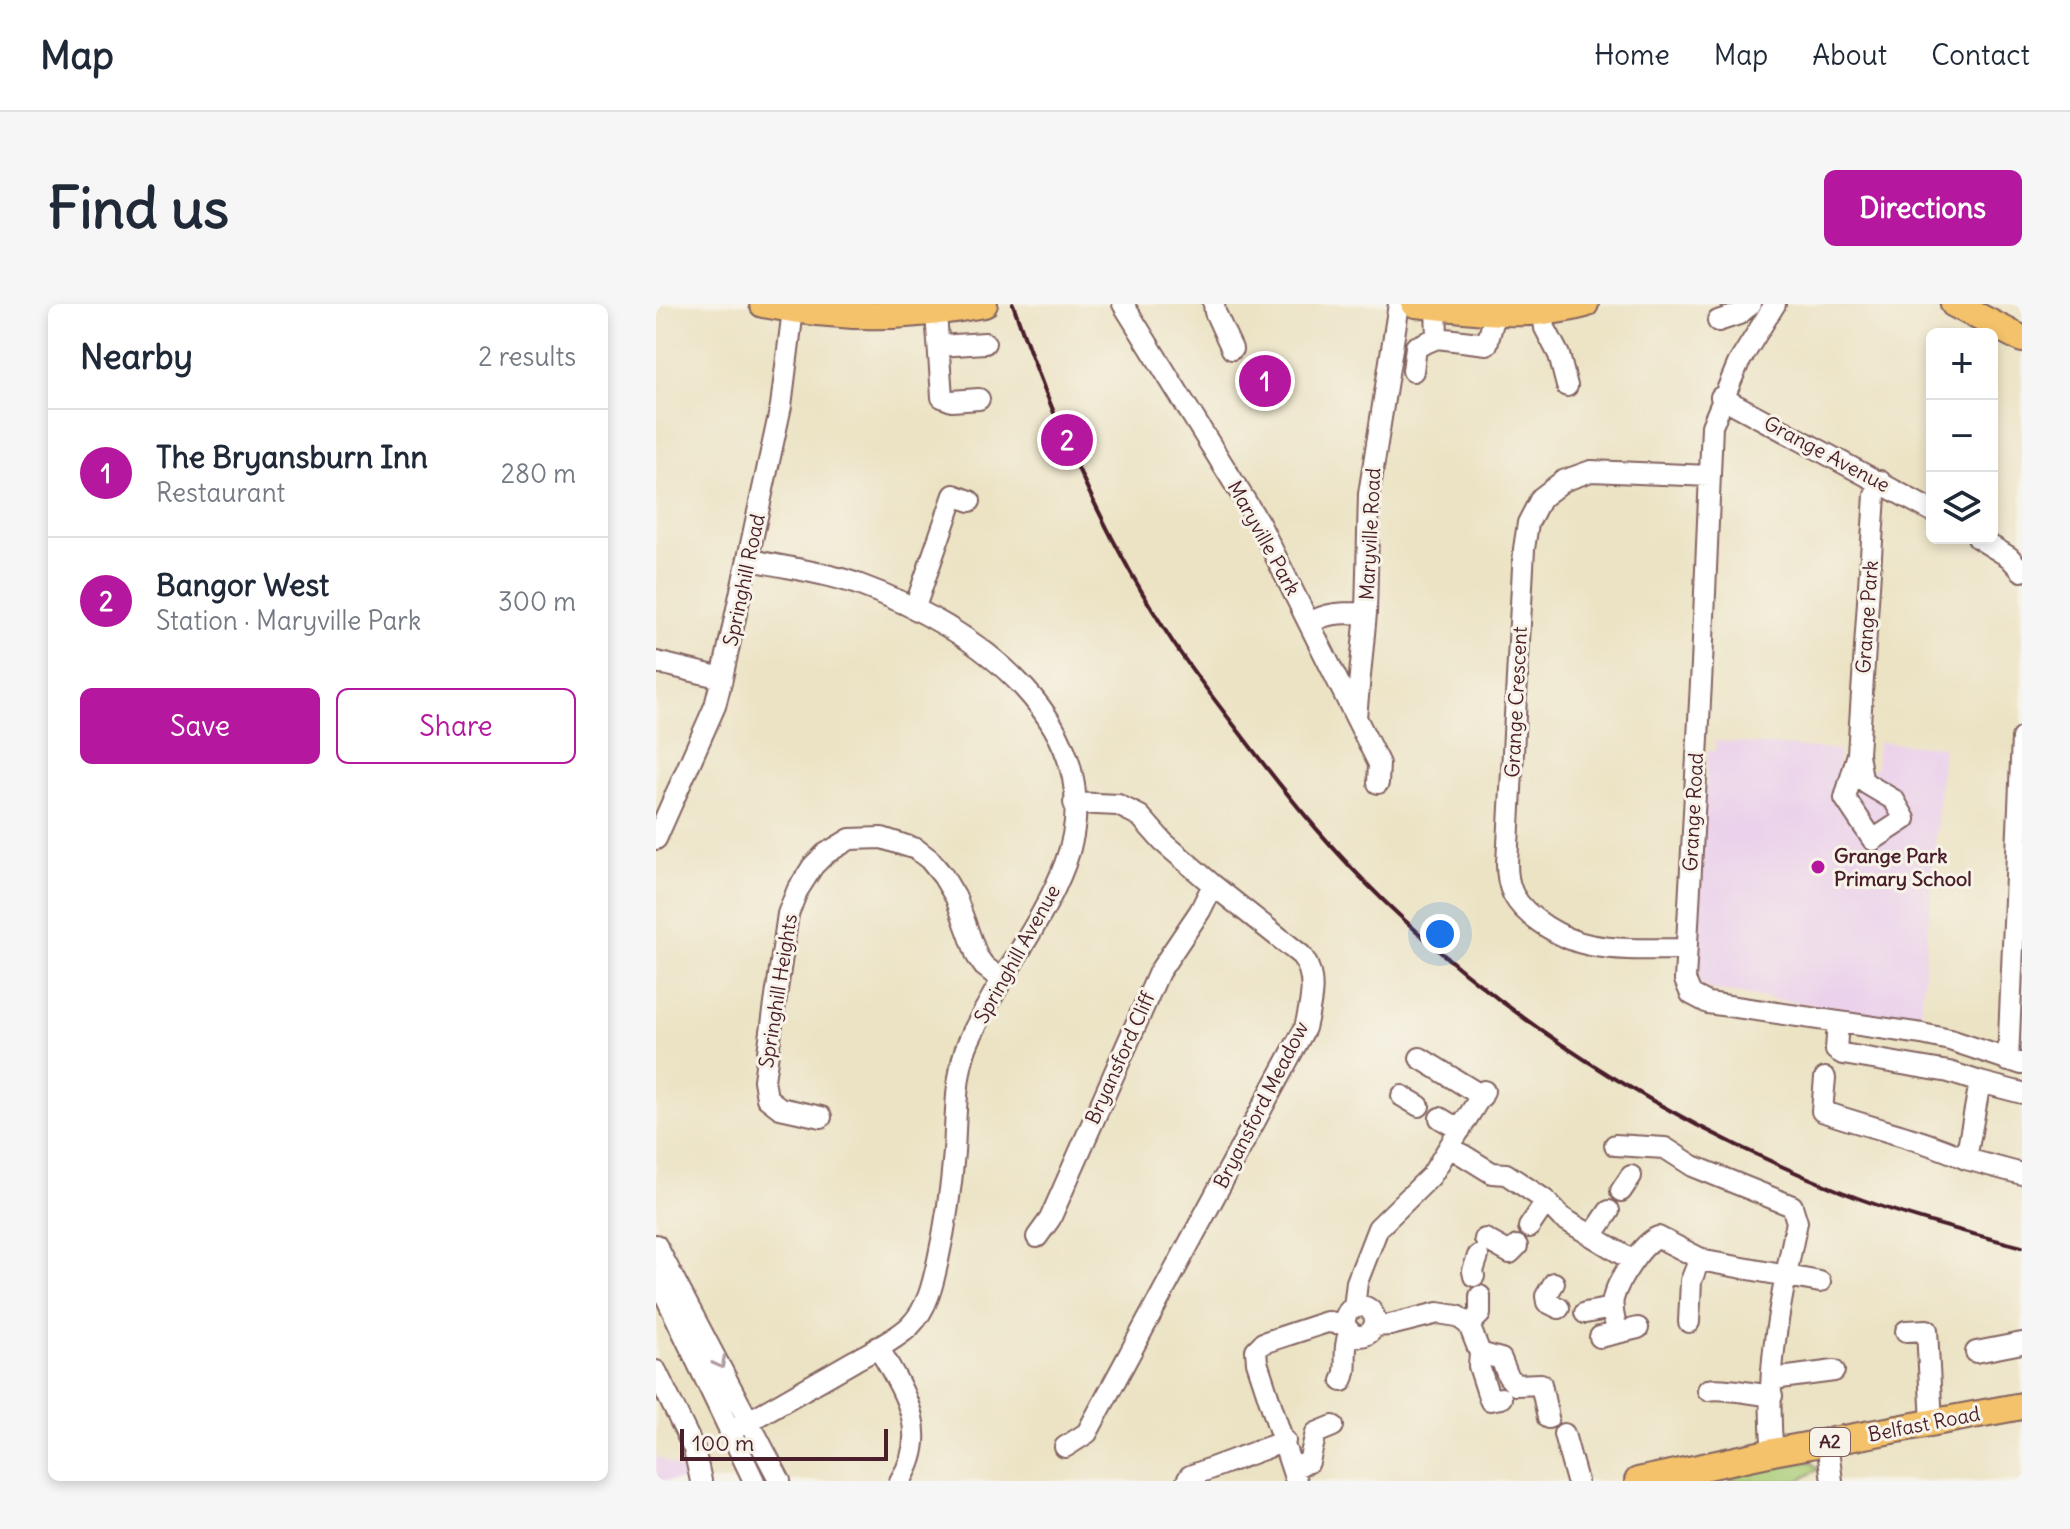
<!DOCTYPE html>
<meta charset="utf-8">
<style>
body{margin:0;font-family:Delius,sans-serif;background:#f6f6f7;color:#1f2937}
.controls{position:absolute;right:24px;top:24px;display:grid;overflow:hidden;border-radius:12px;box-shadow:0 4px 12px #0003}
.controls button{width:72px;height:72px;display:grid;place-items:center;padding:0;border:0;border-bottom:2px solid #e0e1e3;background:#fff;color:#1f2937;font:40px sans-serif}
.scale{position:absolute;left:24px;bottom:20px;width:208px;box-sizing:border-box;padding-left:8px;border:4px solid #4a1f2b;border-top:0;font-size:22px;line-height:28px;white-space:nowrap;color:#4a1f2b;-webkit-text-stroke:6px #f7f3e8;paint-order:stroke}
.you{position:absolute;left:784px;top:630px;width:28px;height:28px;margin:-20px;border:6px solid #fff;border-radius:50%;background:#1a73e8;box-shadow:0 0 0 12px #1a73e833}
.badge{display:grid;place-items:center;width:52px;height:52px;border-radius:50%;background:#b5179e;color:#fff;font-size:26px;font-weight:700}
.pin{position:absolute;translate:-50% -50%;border:4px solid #fff;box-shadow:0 2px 8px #0006}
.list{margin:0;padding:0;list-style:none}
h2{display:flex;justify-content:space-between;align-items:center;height:104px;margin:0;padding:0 32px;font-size:34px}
h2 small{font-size:26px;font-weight:400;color:#747a83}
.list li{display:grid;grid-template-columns:52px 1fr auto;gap:24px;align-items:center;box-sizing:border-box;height:128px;padding:0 32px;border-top:2px solid #e0e1e3}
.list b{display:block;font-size:30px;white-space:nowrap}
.list p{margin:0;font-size:26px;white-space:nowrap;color:#747a83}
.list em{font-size:26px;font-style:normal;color:#747a83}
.actions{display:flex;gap:16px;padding:24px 32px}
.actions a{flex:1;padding:18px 0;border:2px solid #b5179e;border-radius:12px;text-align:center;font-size:28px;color:#b5179e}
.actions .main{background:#b5179e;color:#fff}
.icon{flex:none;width:44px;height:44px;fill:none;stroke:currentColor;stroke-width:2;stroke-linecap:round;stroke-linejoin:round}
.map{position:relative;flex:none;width:1366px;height:1177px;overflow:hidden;border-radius:12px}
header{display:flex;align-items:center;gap:48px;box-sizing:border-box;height:112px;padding:0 40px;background:#fff;border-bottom:2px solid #e0e1e3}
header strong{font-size:38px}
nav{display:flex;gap:44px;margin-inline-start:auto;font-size:28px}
.intro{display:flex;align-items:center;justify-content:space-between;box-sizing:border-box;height:192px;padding:0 48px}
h1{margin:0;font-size:56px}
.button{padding:20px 36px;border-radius:12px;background:#b5179e;color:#fff;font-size:28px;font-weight:700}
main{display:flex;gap:48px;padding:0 48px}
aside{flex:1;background:#fff;border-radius:12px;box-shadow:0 4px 12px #0003}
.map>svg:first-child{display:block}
.built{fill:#ebd1eb}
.green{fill:#a9cb74;stroke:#7a7550;stroke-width:2}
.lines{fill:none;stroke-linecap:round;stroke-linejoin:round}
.minor-casing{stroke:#836461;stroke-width:24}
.major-casing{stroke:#836461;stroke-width:30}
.minor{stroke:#fff;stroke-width:20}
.major{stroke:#f3c26a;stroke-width:26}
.rail{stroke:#4a1f2b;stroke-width:4}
.oneway{stroke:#ae9aa0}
.poi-dot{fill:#b5179e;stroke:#f7f3e8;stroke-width:3}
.labels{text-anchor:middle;stroke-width:6;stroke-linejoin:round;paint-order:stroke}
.shield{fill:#f7f3e8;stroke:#7e5f64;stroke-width:2}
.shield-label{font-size:18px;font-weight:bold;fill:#4a1f2b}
.street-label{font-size:20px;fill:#4a1f2b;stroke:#f7f3e8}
.poi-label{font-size:20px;font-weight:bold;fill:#4a1f2b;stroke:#f7f3e8;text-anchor:start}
</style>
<header>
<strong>Map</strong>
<nav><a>Home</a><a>Map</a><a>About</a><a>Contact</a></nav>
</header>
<div class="intro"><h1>Find us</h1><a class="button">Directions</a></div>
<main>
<aside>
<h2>Nearby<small>2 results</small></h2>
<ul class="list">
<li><span class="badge">1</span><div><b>The Bryansburn Inn</b><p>Restaurant</p></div><em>280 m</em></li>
<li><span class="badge">2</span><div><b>Bangor West</b><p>Station · Maryville Park</p></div><em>300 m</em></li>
</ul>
<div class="actions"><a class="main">Save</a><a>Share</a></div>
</aside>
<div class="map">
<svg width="1366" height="1177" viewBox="0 0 1366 1177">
<rect width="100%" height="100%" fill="#f7f3e8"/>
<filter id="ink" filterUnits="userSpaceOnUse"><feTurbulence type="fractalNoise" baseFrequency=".0125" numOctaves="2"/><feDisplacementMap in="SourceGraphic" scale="16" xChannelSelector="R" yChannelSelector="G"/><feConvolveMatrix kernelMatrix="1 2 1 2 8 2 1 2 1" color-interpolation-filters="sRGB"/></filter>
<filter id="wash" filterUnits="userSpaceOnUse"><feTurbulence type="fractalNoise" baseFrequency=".006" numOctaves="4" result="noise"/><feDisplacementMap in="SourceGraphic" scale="32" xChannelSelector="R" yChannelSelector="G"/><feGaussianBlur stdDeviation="1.8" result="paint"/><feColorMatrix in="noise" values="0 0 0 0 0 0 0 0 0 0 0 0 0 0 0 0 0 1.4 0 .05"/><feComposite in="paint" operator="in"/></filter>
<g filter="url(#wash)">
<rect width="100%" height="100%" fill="#ece3c4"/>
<path class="built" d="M1059 437 1183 446 1182 464 1220 465 1222 438 1287 443 1264 718 1052 685 1044 680 1041 662 1052 447H1059Z
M0 1152 35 1172 34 1177H0Z"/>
<path class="green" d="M1154 1157 1163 1165 1142 1177H1076L1075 1172Z"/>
</g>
<g filter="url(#ink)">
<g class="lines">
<g class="minor-casing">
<path id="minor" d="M467 0 603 219 723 460 722 479
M558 0 559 8 576 45
M1119 0 1082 60 1056 122 1046 360 1029 676 1035 690 1052 699 1266 730 1294 736 1366 760
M780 2 781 34 831 40 840 7
M887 8 889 24 903 51 911 82
M280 9 286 93 296 97 323 95
M1062 17 1083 10 1095 0
M283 42 329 39
M757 67 760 43 781 34
M1065 93 1276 207
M1322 234 1353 253 1366 267
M259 303 298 191 314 197
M654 319C671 308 690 309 710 309
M0 358 66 374
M700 413 710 309 713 190 743 0
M1202 450 1206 475 1211 480 1238 496 1249 515 1217 536 1189 494 1202 450 1219 191 1224 177
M0 535 59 402 66 374 125 102 137 6
M1029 645C999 645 964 647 934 641 908 636 869 614 857 590 852 580 851 570 851 559L868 245 872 219 885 194 907 177 935 167 1054 172
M1182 718 1180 746 1187 750 1293 768 1324 778
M764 754 826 792
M1352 757 1366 434
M1169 774 1166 807C1214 824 1264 834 1310 855
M1366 789 1324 778 1310 855 1366 870
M746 792 763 802
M165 813 124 804 111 794 108 776 132 610 141 587 157 562 169 550 194 535 226 534 260 545 273 555 287 572 300 594 321 652 328 662 346 676
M784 814 804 826
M959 841 1009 844 1037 862 1136 902 1141 918C1125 993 1108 1071 1117 1148
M794 843 836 869 850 870 889 896 905 913 977 957
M965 887 975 872
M873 923 890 898
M936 932 953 907
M381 933 394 915 503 668 544 607 557 581
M829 935 854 949 861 942
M0 941 124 1177
M0 972 98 1177
M818 972 817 967 822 952
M898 979 890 992 891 998 903 1004
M689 1017a15 15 0 1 1 30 0a15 15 0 1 1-30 0Z
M698 1004 701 978 722 924 775 872 828 787
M929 1009 957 1004
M1033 1018 1035 977 1044 954
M813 1021 824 1010V992
M718 1022 734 1021 782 1009 801 1012 813 1021 824 1049 823 1062 834 1096 845 1094
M961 1027C959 1018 955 1005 957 995 961 978 986 939 1002 933L1049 957 1164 978
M1250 1027 1271 1026 1276 1119
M944 1033 982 1024
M222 1043C248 1088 276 1128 244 1177
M1320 1048 1366 1039
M824 1049 845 1055 852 1072 860 1081 885 1080 892 1114
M0 1067 38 1145 45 1177
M1117 1075 1178 1067
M686 1077C694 1062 685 1047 694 1027
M1052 1086C1065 1083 1100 1090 1116 1092
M73 1126 93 1117C128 1097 163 1077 198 1057 216 1047 239 1036 254 1022 272 1004 277 979 282 956 290 920 295 885 298 848 300 815 299 779 309 747 315 728 327 710 336 693 361 649 391 608 409 560 460 421 317 322 204 281 169 268 129 264 92 255
M908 1130 921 1177
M1171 1138 1176 1177
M409 1143 431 1129 649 724C655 699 662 672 645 651L557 581 507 538 484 512 462 501 418 499
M638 1163 653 1158 660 1129 677 1122
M531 1177 534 1172 629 1137
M640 1177 601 1058 600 1046 607 1039 671 1018 689 1020"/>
</g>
<g class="major-casing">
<path id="major" d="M107 0C185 15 250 15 328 0
M759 0C815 5 874 16 929 0
M1298 0 1366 35
M982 1177 1117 1148 1366 1102"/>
</g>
<use href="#minor" class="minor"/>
<use href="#major" class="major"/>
<path class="rail" d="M357 0C398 119 449 235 518 340 540 372 564 403 587 433 635 497 686 559 745 613 871 731 1026 824 1186 888 1244 911 1305 927 1366 943"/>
</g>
<defs><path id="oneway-chevron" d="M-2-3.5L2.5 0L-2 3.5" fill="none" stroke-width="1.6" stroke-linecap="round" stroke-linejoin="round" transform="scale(2)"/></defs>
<use class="oneway" href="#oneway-chevron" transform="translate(64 1059) rotate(62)"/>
</g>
<circle class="poi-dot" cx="1162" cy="563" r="8"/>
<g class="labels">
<rect class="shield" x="1154" y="1124" width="40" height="28" rx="6"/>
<g class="shield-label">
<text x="1174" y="1144">A2</text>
</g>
<g class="street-label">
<text transform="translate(1171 150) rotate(28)" y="7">Grange Avenue</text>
<text transform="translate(714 230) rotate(-87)" y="7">Maryville Road</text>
<text transform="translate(608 234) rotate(61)" y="7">Maryville Park</text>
<text transform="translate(88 276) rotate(-78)" y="7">Springhill Road</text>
<text transform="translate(1211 313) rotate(-86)" y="7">Grange Park</text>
<text transform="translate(860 398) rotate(-87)" y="7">Grange Crescent</text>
<text transform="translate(1037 508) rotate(-87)" y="7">Grange Road</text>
<text transform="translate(361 650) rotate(-61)" y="7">Springhill Avenue</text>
<text transform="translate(122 687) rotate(-81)" y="7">Springhill Heights</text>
<text transform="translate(464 754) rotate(-66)" y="7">Bryansford Cliff</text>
<text transform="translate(605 801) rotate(-63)" y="7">Bryansford Meadow</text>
<text transform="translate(1268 1120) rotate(-11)" y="7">Belfast Road</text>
</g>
<g class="poi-label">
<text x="1178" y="559">Grange Park<tspan x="1178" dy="23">Primary School</tspan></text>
</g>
</g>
</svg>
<div class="controls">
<button>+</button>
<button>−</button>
<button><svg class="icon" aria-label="layers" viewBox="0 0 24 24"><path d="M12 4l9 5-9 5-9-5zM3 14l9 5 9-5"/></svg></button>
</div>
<div class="scale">100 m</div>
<div class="you"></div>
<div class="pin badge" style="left:609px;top:77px">1</div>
<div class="pin badge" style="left:411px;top:136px">2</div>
</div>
</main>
